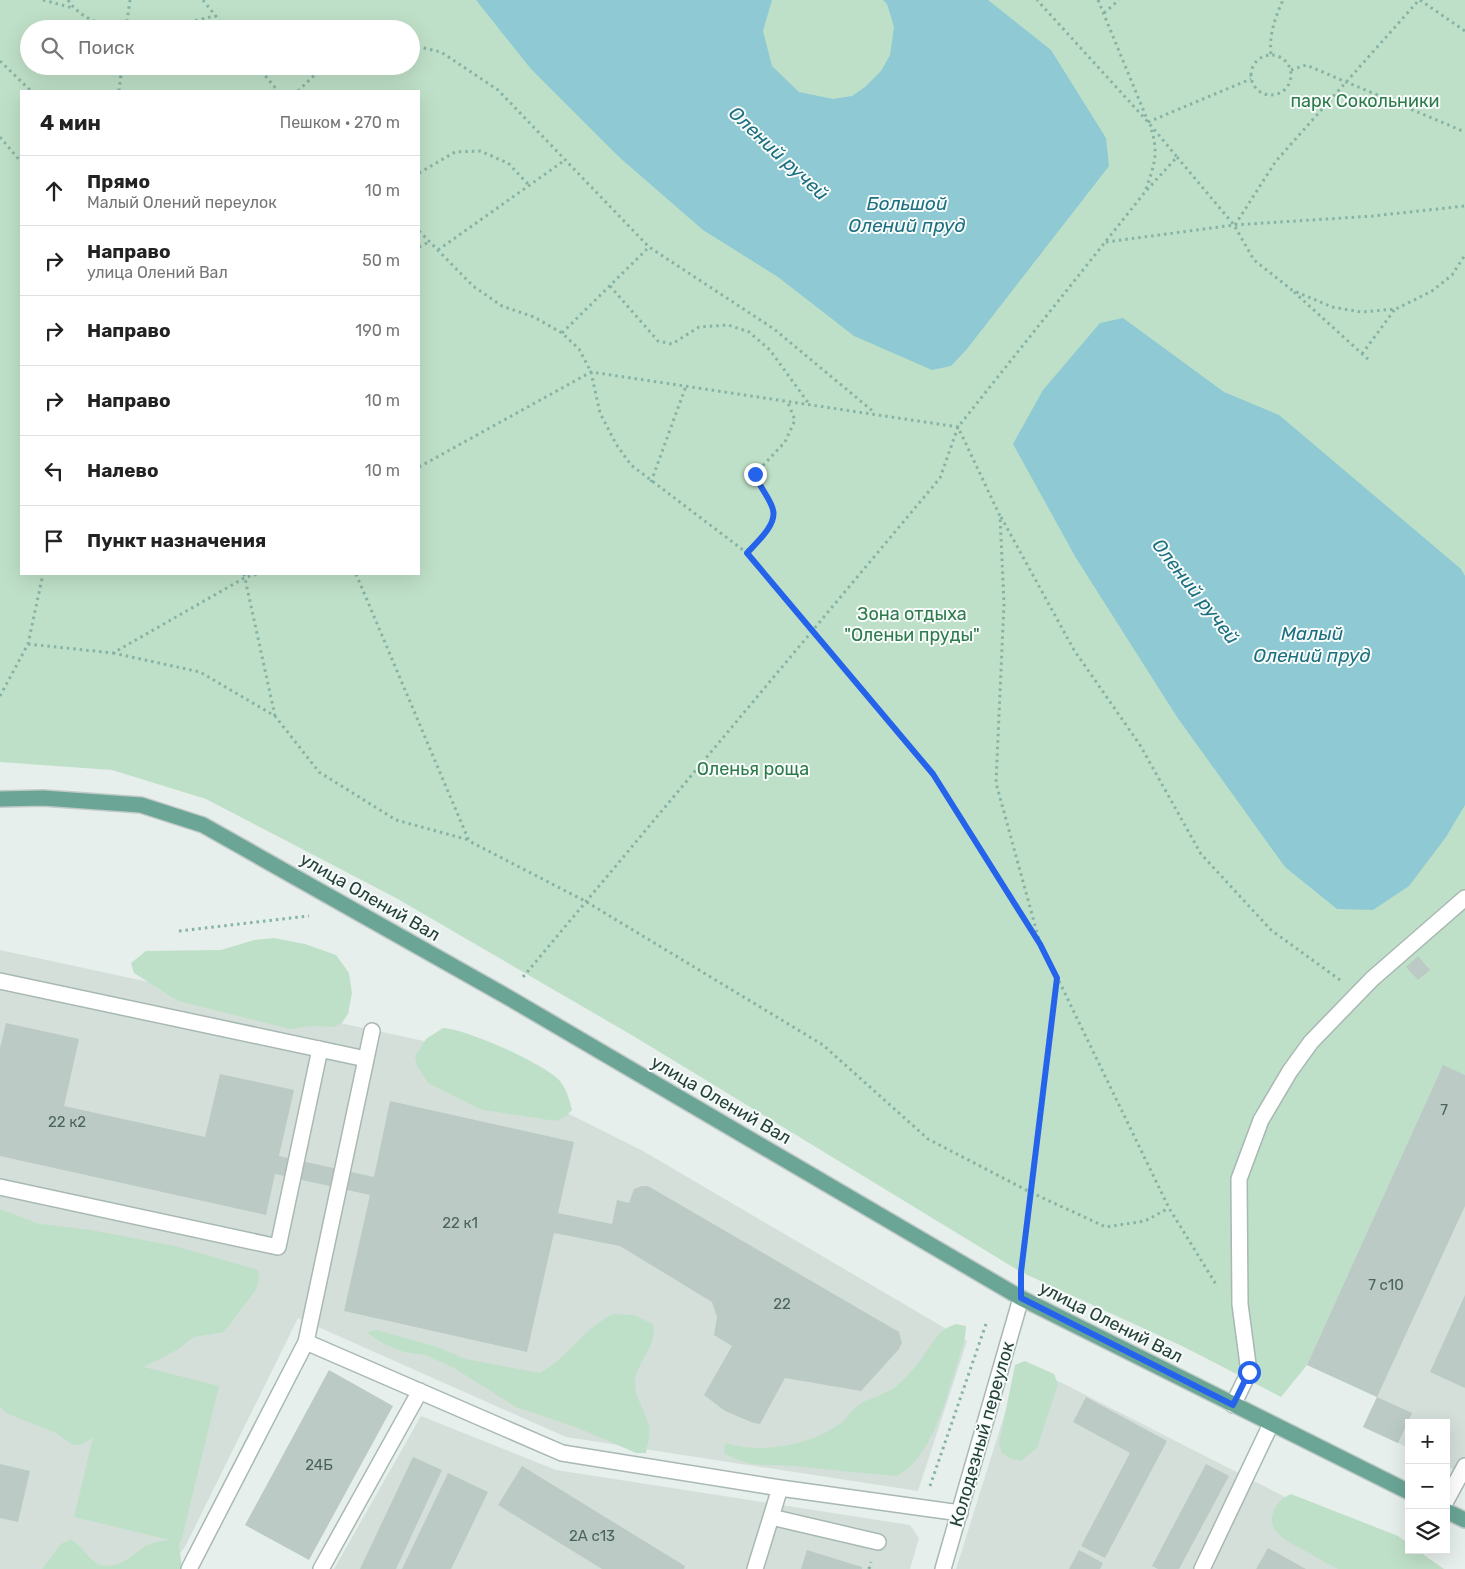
<!DOCTYPE html>
<html lang="ru">
<meta charset="utf-8">
<style>
body{margin:0;font-family:Rubik,sans-serif;background:#f2f2f2;color:#222}
.controls{position:absolute;right:15px;bottom:15px;display:grid;overflow:hidden;border-radius:0px;box-shadow:0 5px 20px #0002}
.controls button{width:45px;height:45px;display:grid;place-items:center;padding:0;border:0;border-bottom:1px solid #e0e0e0;background:#fff;color:#222;font:25px sans-serif}
.stop{position:absolute;width:15px;height:15px;margin:-11px;border:4px solid #2563eb;border-radius:50%;background:#fff}
.stop.end{background:#2563eb;border-color:#fff;box-shadow:0 1px 5px #0008}
.list{margin:0;padding:0;list-style:none}
h2{display:flex;justify-content:space-between;align-items:center;height:65px;margin:0;padding:0 20px;font-size:21px}
h2 small{font-size:16px;font-weight:400;color:#767676}
.list li{display:grid;grid-template-columns:32px 1fr auto;gap:15px;align-items:center;box-sizing:border-box;height:70px;padding:0 20px;border-top:1px solid #e0e0e0}
.list b{display:block;font-size:19px;white-space:nowrap}
.list p{margin:0;font-size:16px;white-space:nowrap;color:#767676}
.list em{font-size:16px;font-style:normal;color:#767676}
.icon{flex:none;width:28px;height:28px;fill:none;stroke:currentColor;stroke-width:2;stroke-linecap:round;stroke-linejoin:round}
.map{position:relative;flex:none;width:1465px;height:1569px;overflow:hidden}
.search{position:absolute;background:#fff;box-shadow:0 5px 20px #0002;left:20px;top:20px;width:400px;height:55px;display:flex;align-items:center;gap:12px;box-sizing:border-box;padding:0 18px;border-radius:28px;color:#767676;font-size:19px}
.panel{position:absolute;background:#fff;box-shadow:0 5px 20px #0002;left:20px;top:90px;width:400px;height:485px;border-radius:0px}
.map>svg:first-child{display:block}
.built{fill:#d4dfda}
.green{fill:#bfe0c8;fill-rule:evenodd}
.water{fill:#8ec9d4}
.building{fill:#bbcac4}
.lines{fill:none;stroke-linecap:round;stroke-linejoin:round}
.minor-casing{stroke:#a8b8b2;stroke-width:18}
.major-casing{stroke:#c2cac8;stroke-width:18}
.path{stroke:#86b3a5;stroke-width:3;stroke-dasharray:2.5 4;stroke-linecap:butt}
.minor{stroke:#fff;stroke-width:15}
.major{stroke:#6aa596;stroke-width:15}
.route{stroke:#2563eb;stroke-width:6}
.labels{text-anchor:middle;stroke-width:4;stroke-linejoin:round;paint-order:stroke}
.number-label{font-size:15px;fill:#4a645c}
.park-label{font-size:18px;fill:#2d7a4b;stroke:#f7fbf9}
.street-label{font-size:18px;fill:#24423a;stroke:#f7fbf9}
.water-label{font-size:19px;font-style:italic;fill:#1c6f80;stroke:#f7fbf9}
</style>
<div class="map">
<svg width="1465" height="1569" viewBox="0 0 1465 1569">
<rect width="100%" height="100%" fill="#e6efeb"/>
<path class="built" d="M0 950 424 1041 643 1151 967 1341 918 1491 566 1437 298 1318 185 1547 167 1569H0Z
M1443 1065 1465 1075V1475L1446 1466V1423H1409V1448L1363 1427 1377 1397 1307 1365Z
M1021 1362 1426 1569H956Z
M421 1416 556 1470 910 1525 919 1538 910 1569H334Z"/>
<path class="green" d="M0 0H1465V1075L1443 1066 1307 1365 1281 1397 1184 1347 1021 1272 635 1037 396 898 206 799 112 770 0 762ZM29 29H411V66H29ZM21 91H419V574H21Z
M274 938 305 944 336 955 349 973 352 993 348 1014 342 1023 333 1027 312 1026 290 1029 178 1001 134 973 131 963 146 951 221 950 254 940Z
M443 1028C466 1029 546 1064 560 1081 567 1090 569 1099 572 1110L566 1116 556 1121 483 1110 428 1083 417 1066 415 1056 426 1039Z
M0 1209 40 1224 91 1230 175 1246 258 1270 259 1280 255 1291 224 1332 194 1337 177 1350 144 1367 219 1386 181 1542H179L182 1569H42L61 1544 71 1539C82 1546 88 1559 100 1565 120 1569 129 1557 144 1547 152 1542 161 1541 170 1540L74 1517 93 1437 83 1444 73 1445 56 1433 8 1414 0 1407Z
M613 1314 634 1315 653 1324C658 1347 637 1360 635 1382 634 1396 646 1412 649 1426 651 1434 647 1445 646 1453H636L578 1428 516 1407 454 1368 425 1355 404 1352 384 1344 366 1332 377 1330 437 1347 466 1359 540 1373C567 1358 584 1328 613 1314Z
M956 1324 966 1326C966 1342 959 1355 955 1371 945 1402 929 1462 896 1476 863 1473 829 1470 795 1466 764 1463 754 1470 724 1453L725 1443C761 1454 810 1446 841 1423 847 1419 850 1411 856 1407 867 1398 882 1396 894 1388 901 1383 909 1374 915 1367 930 1351 933 1331 956 1324Z
M1025 1361 1054 1374 1058 1384 1037 1448 1021 1461 1011 1459 1002 1453 999 1444 1015 1365Z
M1291 1494 1398 1536 1409 1544V1550H1417L1444 1569H1338C1327 1564 1318 1558 1307 1552 1293 1544 1266 1534 1273 1513 1276 1503 1282 1498 1291 1494Z"/>
<path class="water" d="M476 0H772L763 31 772 66 799 92 833 99 852 96 865 87 881 71 890 55 894 27 887 4 883 0H988L1051 50 1106 138 1109 166 967 349 951 366 932 370 854 336 778 277 703 230 619 157 531 69Z
M1123 318 1224 392 1279 415 1461 569 1465 576V805L1446 837 1409 886 1373 910 1337 909 1285 867 1177 717 1076 558 1013 444 1043 390 1100 323Z"/>
<path class="building" d="M1418 956 1430 970 1418 980 1406 967Z
M6 1023 79 1039 64 1106 205 1137 220 1074 294 1090 279 1156 374 1177 390 1101 574 1142 558 1213 612 1224 617 1200 629 1203 634 1189 642 1186H648L899 1332 902 1343 899 1349 861 1391 785 1378 760 1424 751 1422 725 1411 704 1395 732 1346 714 1335 717 1317 712 1302 620 1246 554 1233 527 1352 344 1311 370 1195 275 1174 266 1215 0 1156V1048Z
M1443 1065 1465 1075V1206L1377 1397 1307 1365Z
M1465 1295V1388L1430 1372Z
M329 1370 393 1406 309 1560 245 1525Z
M1086 1397 1167 1441 1105 1558 1081 1546 1130 1453 1073 1422Z
M1377 1397 1412 1413 1398 1443 1363 1427Z
M413 1457 442 1470 396 1569H360Z
M0 1464 30 1471 18 1522 0 1518Z
M1206 1464 1229 1476 1179 1569H1158L1152 1566Z
M522 1466 685 1566 684 1569H602L498 1505Z
M448 1473 488 1492 451 1569H402Z
M1268 1548 1306 1569H1256Z
M807 1550 862 1567V1569H801Z
M1079 1550 1103 1563 1100 1569H1069Z"/>
<g class="lines">
<g class="minor-casing">
<path id="minor" d="M0 981 366 1059
M0 1187 278 1247 320 1049
M306 1342 562 1453 780 1488 960 1513
M1233 1405 1249 1372 1240 1304 1239 1179 1261 1120 1290 1071 1311 1042 1372 979 1465 898
M1446 1501 1465 1466
M771 1517 878 1542
M189 1569 306 1342 372 1031
M321 1569 420 1391
M755 1569 780 1488
M943 1569 1021 1298
M1202 1569 1271 1424"/>
</g>
<g class="major-casing">
<path id="major" d="M0 799 43 798 141 805 203 825 511 999 1021 1298 1409 1492
M1446 1511 1465 1520"/>
</g>
<path class="path" d="M43 0 73 8
M68 0C98 44 173 26 215 16
M203 0 226 29
M1098 0 1147 119
M1420 0 1465 31
M1104 13 1119 0
M126 28 130 0
M411 45 441 52 498 90 649 247 774 329 875 413
M1271 54C1269 34 1275 18 1283 0
M1251 75a20 20 0 1 1 40 0a20 20 0 1 1-40 0Z
M0 61 31 91
M257 66 278 91
M1291 70 1306 65 1465 132
M119 91 122 66
M298 91 324 66
M1148 122 1251 79
M0 137 21 162
M1177 157 1234 225 1254 260 1292 290 1332 307 1361 312 1396 309 1432 291 1452 275 1465 255
M419 173 455 152 480 151 508 163 528 184
M1146 189C1155 163 1159 152 1150 125
M1235 225 1276 161 1419 0
M419 231 473 286 502 306 534 317 562 333 579 349 591 372 600 413 616 444 631 465 747 553 933 774 1041 944 1169 1208 1217 1286
M1106 242 1234 225 1373 216 1465 206
M419 247 429 242
M438 250 565 160
M610 286 658 341 672 344 699 327 728 325 749 332 770 350 809 404
M1294 292 1370 361
M562 333 649 247
M1362 354 1395 309
M419 467 591 372 958 427 1000 516 1004 603 996 783 1039 940
M651 482 686 386
M1001 517 1074 650 1140 745 1201 854 1271 930 1340 980
M747 553C756 543 777 525 773 510 771 499 759 487 755 474L785 442 795 420 788 403
M244 574 275 716
M356 574 469 841 585 901 823 1045 928 1139 1032 1193 1106 1227 1145 1221 1169 1208
M28 644 113 653 246 577 258 574
M113 653 200 672 275 716 319 772 396 820 469 840
M0 696 28 644 43 574
M179 931 309 916
M523 977 940 478 958 427 1145 192 1177 157 1148 122 1037 0
M1021 1273 1057 979
M930 1486 987 1321
M869 1569 871 1562"/>
<use href="#minor" class="minor"/>
<use href="#major" class="major"/>
</g>
<g class="lines">
<path class="route" d="M755 474C759 487 771 499 773 510 777 525 756 543 747 553L933 774 1040 944 1057 978 1021 1272V1298L1233 1405 1249 1372"/>
</g>
<g class="labels">
<g class="number-label">
<text x="1444" y="1115">7</text>
<text x="67" y="1127">22 к2</text>
<text x="460" y="1228">22 к1</text>
<text x="1386" y="1290">7 с10</text>
<text x="782" y="1309">22</text>
<text x="319" y="1470">24Б</text>
<text x="592" y="1541">2А с13</text>
</g>
<g class="park-label">
<text x="1365" y="107">парк Сокольники</text>
<text x="912" y="620">Зона отдыха<tspan x="912" dy="21">"Оленьи пруды"</tspan></text>
<text x="753" y="775">Оленья роща</text>
</g>
<g class="street-label">
<text transform="translate(370 897) rotate(30)" y="6">улица Олений Вал</text>
<text transform="translate(721 1100) rotate(30)" y="6">улица Олений Вал</text>
<text transform="translate(1111 1322) rotate(27)" y="6">улица Олений Вал</text>
<text transform="translate(982 1434) rotate(-74)" y="6">Колодезный переулок</text>
</g>
<g class="water-label">
<text transform="translate(779 153) rotate(43)" y="7">Олений ручей</text>
<text x="907" y="210">Большой<tspan x="907" dy="22">Олений пруд</tspan></text>
<text transform="translate(1196 591) rotate(52)" y="7">Олений ручей</text>
<text x="1312" y="640">Малый<tspan x="1312" dy="22">Олений пруд</tspan></text>
</g>
</g>
</svg>
<div class="controls">
<button>+</button>
<button>−</button>
<button><svg class="icon" aria-label="layers" viewBox="0 0 24 24"><path d="M12 4l9 5-9 5-9-5zM3 14l9 5 9-5"/></svg></button>
</div>
<div class="stop" style="left:1249px;top:1372px"></div>
<div class="stop end" style="left:755px;top:474px"></div>
<div class="search"><svg class="icon" aria-label="search" viewBox="0 0 24 24"><circle cx="10" cy="10" r="6"/><path d="M15 15l6 6"/></svg>Поиск</div>
<section class="panel">
<h2>4 мин<small>Пешком · 270 m</small></h2>
<ul class="list">
<li><svg class="icon" aria-label="ahead" viewBox="0 0 24 24"><path d="M12 20V5M6 11l6-6 6 6"/></svg><div><b>Прямо</b><p>Малый Олений переулок</p></div><em>10 m</em></li>
<li><svg class="icon" aria-label="right" viewBox="0 0 24 24"><path d="M7 20v-9h11M14 6l5 5-5 5"/></svg><div><b>Направо</b><p>улица Олений Вал</p></div><em>50 m</em></li>
<li><svg class="icon" aria-label="right" viewBox="0 0 24 24"><path d="M7 20v-9h11M14 6l5 5-5 5"/></svg><div><b>Направо</b></div><em>190 m</em></li>
<li><svg class="icon" aria-label="right" viewBox="0 0 24 24"><path d="M7 20v-9h11M14 6l5 5-5 5"/></svg><div><b>Направо</b></div><em>10 m</em></li>
<li><svg class="icon" aria-label="left" viewBox="0 0 24 24"><path d="M17 20v-9H6M10 6l-5 5 5 5"/></svg><div><b>Налево</b></div><em>10 m</em></li>
<li><svg class="icon" aria-label="arrive" viewBox="0 0 24 24"><path d="M6 21V4h12l-3 4 3 4H6"/></svg><div><b>Пункт назначения</b></div></li>
</ul>
</section>
</div>
